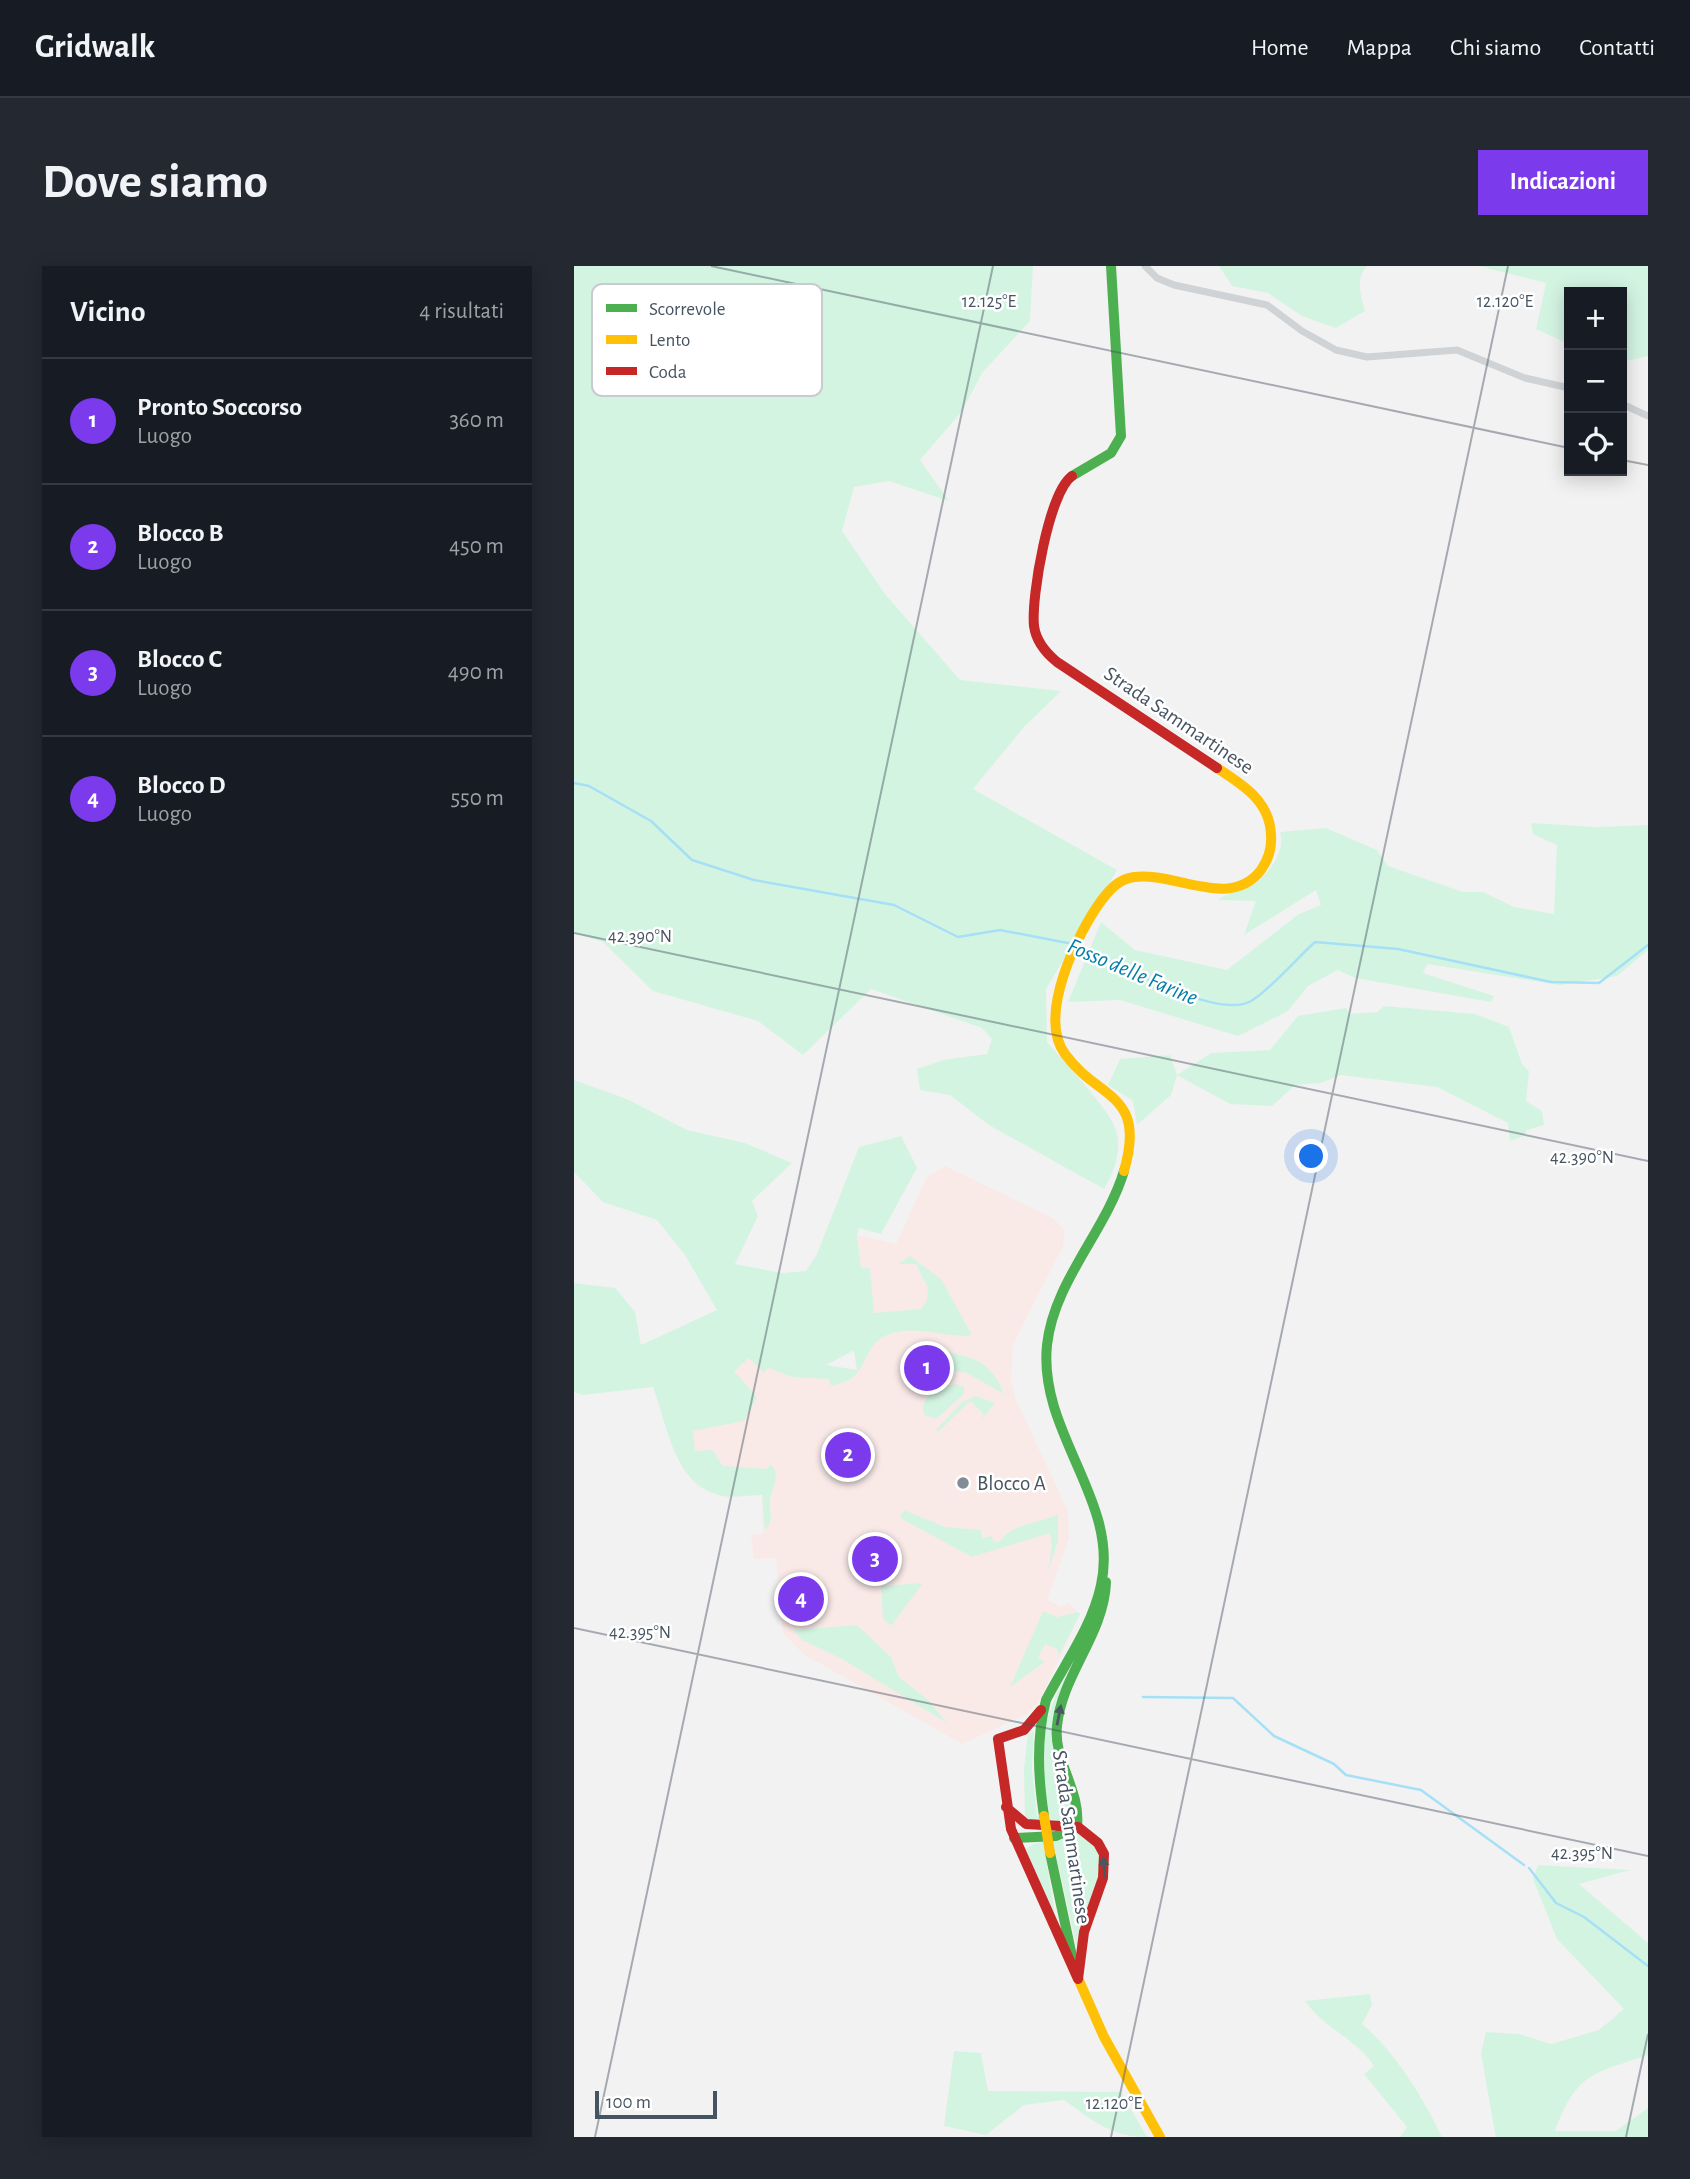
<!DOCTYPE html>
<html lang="it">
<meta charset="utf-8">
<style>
body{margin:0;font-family:"Alegreya Sans",sans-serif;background:#242831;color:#f1f3f6}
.controls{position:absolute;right:21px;top:21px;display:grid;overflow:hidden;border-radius:0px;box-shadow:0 4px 18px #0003}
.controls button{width:63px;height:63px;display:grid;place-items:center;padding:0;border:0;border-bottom:2px solid #363941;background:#171b24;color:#f1f3f6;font:35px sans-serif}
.scale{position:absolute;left:21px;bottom:18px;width:122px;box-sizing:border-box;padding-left:7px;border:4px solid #465361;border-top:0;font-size:19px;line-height:24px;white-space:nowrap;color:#465361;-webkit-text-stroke:5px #fff;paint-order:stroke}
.you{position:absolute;left:738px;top:891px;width:24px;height:24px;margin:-18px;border:5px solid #fff;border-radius:50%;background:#1a73e8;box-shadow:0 0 0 10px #1a73e833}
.badge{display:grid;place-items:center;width:46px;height:46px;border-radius:50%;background:#7c3aed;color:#fff;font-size:23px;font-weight:700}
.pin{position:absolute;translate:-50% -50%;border:4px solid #fff;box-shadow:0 2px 7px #0006}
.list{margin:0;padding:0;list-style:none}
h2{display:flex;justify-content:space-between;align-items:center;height:91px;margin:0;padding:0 28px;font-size:30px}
h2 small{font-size:23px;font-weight:400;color:#9ea1a6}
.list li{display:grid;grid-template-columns:46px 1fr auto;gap:21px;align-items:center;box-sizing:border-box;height:126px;padding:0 28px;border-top:2px solid #363941}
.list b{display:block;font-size:26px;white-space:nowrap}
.list p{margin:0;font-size:23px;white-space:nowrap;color:#9ea1a6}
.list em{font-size:23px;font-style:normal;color:#9ea1a6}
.icon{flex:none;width:38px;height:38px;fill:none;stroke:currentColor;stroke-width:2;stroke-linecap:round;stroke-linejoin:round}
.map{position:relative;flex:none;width:1074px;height:1871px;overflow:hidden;border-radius:0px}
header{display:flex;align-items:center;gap:42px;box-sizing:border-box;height:98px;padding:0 35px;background:#171b24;border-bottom:2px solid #363941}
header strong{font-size:33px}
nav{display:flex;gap:38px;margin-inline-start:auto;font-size:24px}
.intro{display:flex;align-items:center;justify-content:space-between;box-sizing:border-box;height:168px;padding:0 42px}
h1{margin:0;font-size:49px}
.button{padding:18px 32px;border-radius:0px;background:#7c3aed;color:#fff;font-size:24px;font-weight:700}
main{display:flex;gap:42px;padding:0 42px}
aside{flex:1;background:#171b24;border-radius:0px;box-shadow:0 4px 18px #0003}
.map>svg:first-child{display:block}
.medical{fill:#f9eae8}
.green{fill:#d4f4e2;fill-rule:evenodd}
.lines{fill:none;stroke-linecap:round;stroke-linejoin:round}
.stream{stroke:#a5e0f6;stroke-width:2.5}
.street{stroke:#d0d3d5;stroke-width:7}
.fast{stroke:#4caf50;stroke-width:10}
.slow{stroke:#ffc107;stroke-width:10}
.jam{stroke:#c62828;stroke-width:10}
.slow-bridge{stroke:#ffc107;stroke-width:10}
.oneway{fill:#465860}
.ticks{fill:none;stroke:#465361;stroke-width:2;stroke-opacity:0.45}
.poi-dot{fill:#838b94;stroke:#fff;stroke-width:2.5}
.labels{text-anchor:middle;stroke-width:5;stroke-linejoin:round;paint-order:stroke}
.street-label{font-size:21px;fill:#465361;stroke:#fff}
.poi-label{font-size:21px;fill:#465361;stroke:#fff;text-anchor:start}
.water-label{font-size:23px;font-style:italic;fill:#027ea9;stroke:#fff}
.key{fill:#fff;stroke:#c8cbd0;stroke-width:2}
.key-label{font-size:19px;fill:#465361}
.ticks-label{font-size:18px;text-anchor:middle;fill:#465361;stroke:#fff;stroke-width:5;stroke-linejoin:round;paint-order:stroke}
</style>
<header>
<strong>Gridwalk</strong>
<nav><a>Home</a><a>Mappa</a><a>Chi siamo</a><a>Contatti</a></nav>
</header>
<div class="intro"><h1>Dove siamo</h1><a class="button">Indicazioni</a></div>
<main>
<aside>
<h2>Vicino<small>4 risultati</small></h2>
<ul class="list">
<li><span class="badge">1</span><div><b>Pronto Soccorso</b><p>Luogo</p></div><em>360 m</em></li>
<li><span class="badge">2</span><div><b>Blocco B</b><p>Luogo</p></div><em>450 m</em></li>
<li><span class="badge">3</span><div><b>Blocco C</b><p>Luogo</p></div><em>490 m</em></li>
<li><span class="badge">4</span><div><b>Blocco D</b><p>Luogo</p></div><em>550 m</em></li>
</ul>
</aside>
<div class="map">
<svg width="1074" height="1871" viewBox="0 0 1074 1871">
<rect width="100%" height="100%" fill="#f3f2f2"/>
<path class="medical" d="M371 900 479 952 491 965 489 980 439 1078 437 1116 442 1134 494 1245 495 1272 473 1334 487 1341 495 1337 506 1348 465 1436 453 1448 388 1478 229 1388 209 1367 202 1292 180 1293 177 1269 189 1267 188 1229 150 1231 123 1220 107 1201 141 1086 283 1104 275 1052 286 995 283 969 322 978 353 911Z"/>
<path class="green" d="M0 0H459L456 55 408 107 388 145 346 194 375 235 315 215 280 221 268 265 311 328 386 414 487 425 450 461 399 523 543 604 472 723 473 776C488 794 539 846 543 867 547 888 540 906 530 923L415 859 376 829 346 824 343 803 369 794 413 788 418 773 408 762 297 723 229 789 184 755 79 725 29 676 0 667Z
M645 0H793C781 12 787 31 791 45L762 62 728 50 694 27 658 20Z
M905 0H1074V90L1048 96V26H995V78L962 63 972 17Z
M957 557 1023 561 1074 559V684L1043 710 986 719 853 698 849 707 920 730 917 736 781 712 764 704 734 720 714 745 664 770 546 734 494 736 527 656 561 684 653 704 725 648 747 639 742 624 670 669 682 635 644 634C655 625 669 626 680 618 695 607 712 586 706 566L752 562 803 584 814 600 889 626H909L940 641 980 648 983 579 959 568Z
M810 740 901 748 935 761 948 798 955 805 952 835 968 845 970 859 953 864 950 870 936 875 934 857 863 821 767 809 747 817 721 819 698 840 656 838 603 809 597 829 563 859 559 835 534 819 546 793 596 789 603 809 637 787 696 784 724 750 772 742 776 748 803 746Z
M0 814 53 833 113 864 171 877 218 897 178 935 184 950 161 998 208 1007 232 1005 243 988 285 881 327 870 343 902 307 968 285 962 283 969 287 1002H296L300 1047 347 1043 353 1034 354 1022 342 998H324L336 990 367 1013 398 1069C375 1074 340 1056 311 1070 293 1078 292 1102 278 1112 273 1116 264 1118 257 1120L255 1113 218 1111 194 1102 190 1107 175 1092 160 1105 183 1131 170 1155 119 1165 121 1185 138 1184 149 1200 194 1203 195 1199 199 1200C206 1214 198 1222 196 1235 195 1247 201 1254 191 1264L188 1229C176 1229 161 1232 149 1230 100 1220 94 1161 79 1121L9 1129 0 1126V1017L41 1022 61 1046 67 1079 143 1044 111 989 83 954 29 936 0 906ZM280 1085 283 1104 252 1099 279 1085Z
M375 1087C404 1090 420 1102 430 1128L393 1107 373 1104 371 1097 366 1098 364 1088Z
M382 1118 390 1121V1128L362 1153 350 1149C345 1129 365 1120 382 1118Z
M402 1130 421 1137 407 1154 410 1148 396 1135 364 1166 362 1164 388 1136Z
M330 1244 371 1261 407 1264 408 1272 418 1270 419 1275 426 1276C434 1258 465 1258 484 1248V1275L474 1305 478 1280 476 1267 398 1291 326 1252Z
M349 1317 317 1360 309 1353 307 1320Z
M469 1345 483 1351 504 1346 506 1348 485 1389 483 1383 471 1378 464 1392 471 1396 436 1421Z
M283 1359 317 1391 325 1411 354 1434 373 1457 268 1393 228 1374 219 1364Z
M498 1399C485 1428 471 1462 482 1494 490 1521 500 1523 500 1555L468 1559 451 1554 450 1502 454 1468 460 1465 458 1503 463 1550 475 1549C474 1533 469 1516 468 1499 467 1461 479 1431 498 1399Z
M504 1566C550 1580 512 1654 503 1682L481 1585 471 1587 483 1660 452 1583 459 1578Z
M964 1599 1056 1604 1005 1618 1074 1677V1789C1019 1808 1003 1806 981 1865H1042L1074 1842V1871H922L921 1867 907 1787 912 1766 945 1768 977 1778 1025 1764 1050 1743 983 1673 959 1613Z
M796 1728 798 1739 788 1758C821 1786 849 1831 868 1871H826L833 1861 790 1808 800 1800C782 1772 750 1763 731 1735Z
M380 1785 407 1787 414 1825 547 1826 573 1871C537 1871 520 1855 490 1834L450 1839 412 1869 370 1860Z"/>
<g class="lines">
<path class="stream" d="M0 517 15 520 77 555 118 594 180 614 320 639 384 671 426 664 499 678
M505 681C540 696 643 755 677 735 696 724 724 691 741 676L824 683 977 716 1025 717 1074 679
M569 1431 659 1432 700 1470 760 1498 772 1509 847 1524 950 1599
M955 1602 982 1637 1010 1651 1074 1700"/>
<path class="street" d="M571 0 583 12 600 19 693 39 728 65 762 84 793 91 883 84 951 112 995 122
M1048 138 1074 150"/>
<path class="fast" d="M498 210 537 187 547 170 537 0
M470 1550C464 1510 462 1473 472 1434 491 1397 518 1361 527 1319 546 1235 464 1167 473 1079 480 1015 532 965 550 905
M440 1572 482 1570 503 1560C507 1524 479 1495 483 1460 488 1408 530 1369 532 1316
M476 1587 499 1695"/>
<path class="slow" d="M550 905C573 826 524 834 491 788 463 750 503 668 527 635 536 623 545 613 560 611 600 605 656 645 687 604 694 594 698 582 697 569 696 535 669 519 643 502
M503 1710 530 1771 586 1871"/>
<path class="jam" d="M498 210C475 226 457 331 460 360 462 375 472 387 483 396L643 502
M467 1444 450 1464 424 1473 437 1563 504 1713
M432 1541 452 1558 504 1561 524 1577 530 1588 529 1612 510 1666 504 1713"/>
<path class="slow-bridge" d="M470 1550 476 1587"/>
</g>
<defs><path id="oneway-solid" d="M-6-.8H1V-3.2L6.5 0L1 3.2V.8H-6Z" transform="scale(1.75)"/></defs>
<g class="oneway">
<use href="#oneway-solid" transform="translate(485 1449) rotate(-79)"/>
<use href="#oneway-solid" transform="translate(530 1601) rotate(-94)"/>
</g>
<path class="ticks" d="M137 0 995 182M1048 194 1074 199M0 667 1074 895M0 1362 1074 1590M21 1871 419 0M537 1871 934 0M1052 1871 1074 1768"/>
<circle class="poi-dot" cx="389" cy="1217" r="7"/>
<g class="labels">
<g class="street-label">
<text transform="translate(605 454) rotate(34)" y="7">Strada Sammartinese</text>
<text transform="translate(498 1571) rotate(82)" y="7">Strada Sammartinese</text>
</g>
<g class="poi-label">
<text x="403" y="1224">Blocco A</text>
</g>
<g class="water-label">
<text transform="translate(559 705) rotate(23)" y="8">Fosso delle Farine</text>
</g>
</g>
<rect x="18" y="18" width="230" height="112" rx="10" class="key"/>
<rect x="32" y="38" width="31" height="8" fill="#4caf50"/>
<rect x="32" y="69" width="31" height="9" fill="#ffc107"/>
<rect x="32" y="101" width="31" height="8" fill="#c62828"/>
<g class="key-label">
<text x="75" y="49">Scorrevole</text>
<text x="75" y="80">Lento</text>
<text x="75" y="112">Coda</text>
</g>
<g class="ticks-label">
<text x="415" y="41">12.125°E</text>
<text x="931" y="41">12.120°E</text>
<text x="66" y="676">42.390°N</text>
<text x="1008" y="897">42.390°N</text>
<text x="66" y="1372">42.395°N</text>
<text x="1008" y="1593">42.395°N</text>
<text x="540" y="1843">12.120°E</text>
</g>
</svg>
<div class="controls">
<button>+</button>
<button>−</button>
<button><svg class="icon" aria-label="locate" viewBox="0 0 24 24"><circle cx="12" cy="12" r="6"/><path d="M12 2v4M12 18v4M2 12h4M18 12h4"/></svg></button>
</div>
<div class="scale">100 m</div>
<div class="you"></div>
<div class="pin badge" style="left:353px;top:1102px">1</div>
<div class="pin badge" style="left:274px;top:1189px">2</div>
<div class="pin badge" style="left:301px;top:1293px">3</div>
<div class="pin badge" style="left:227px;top:1333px">4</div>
</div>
</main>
